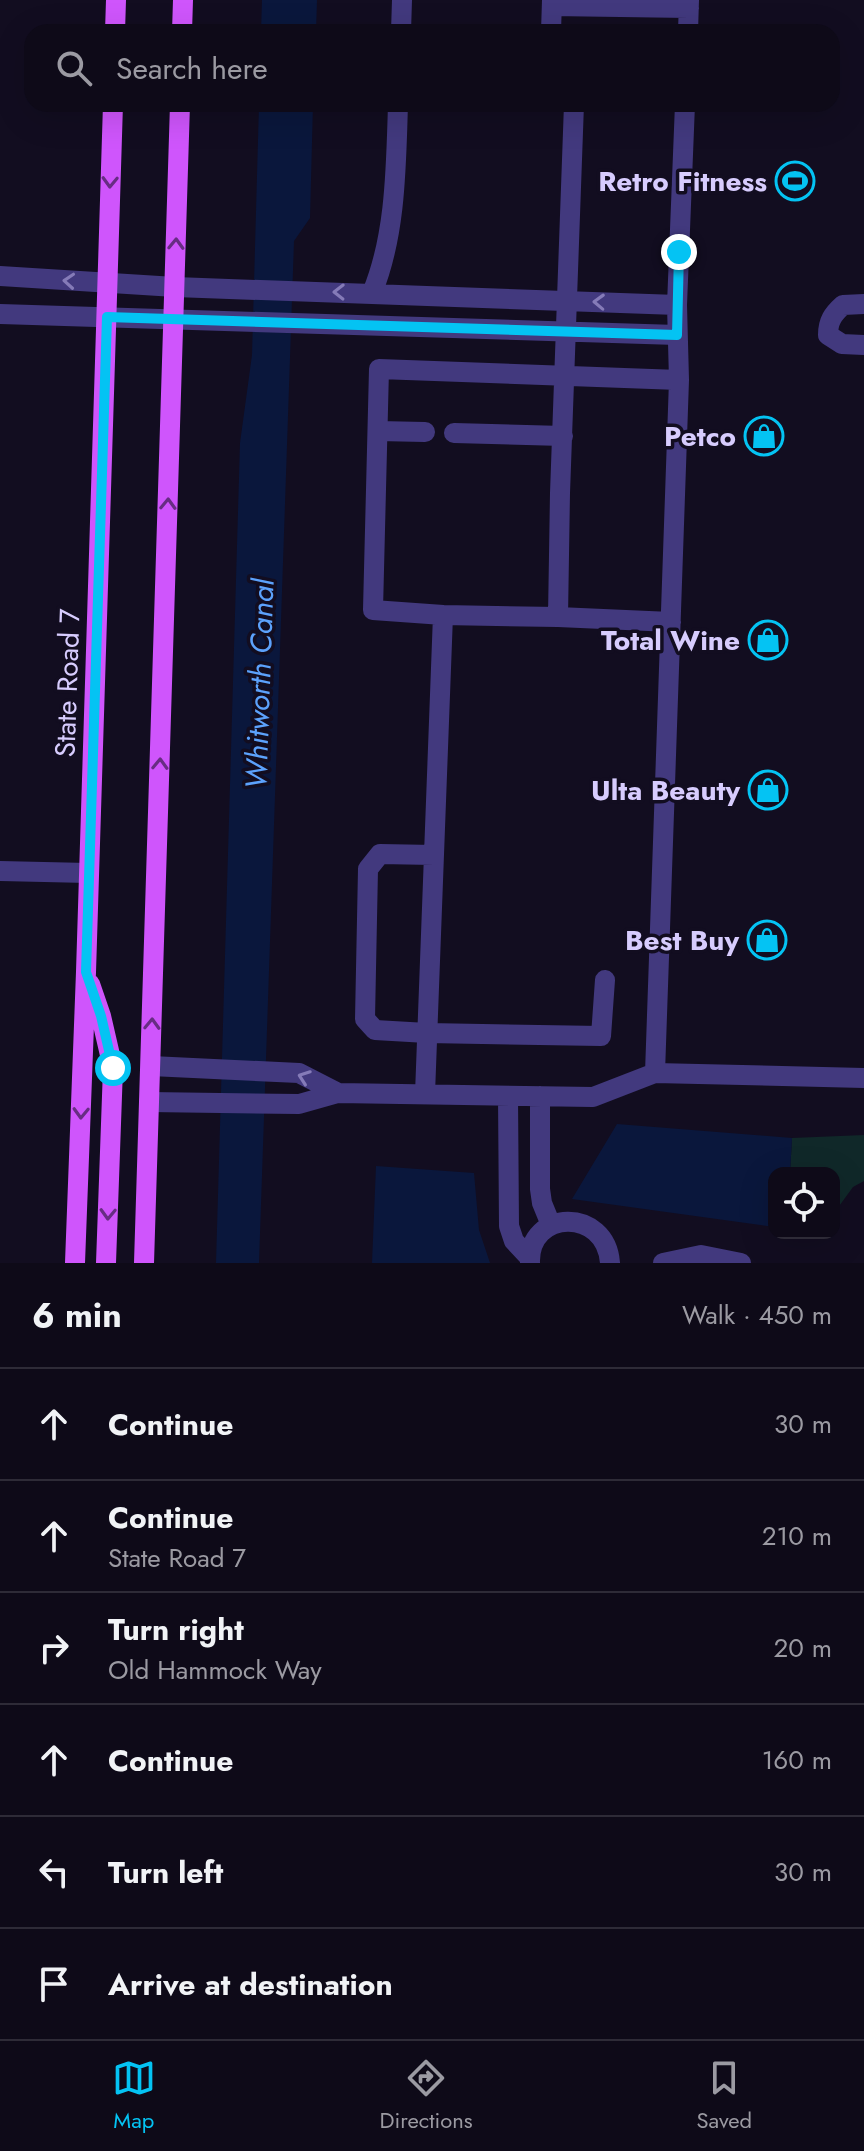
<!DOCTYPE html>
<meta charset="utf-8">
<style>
body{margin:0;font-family:Jost,sans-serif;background:#171321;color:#f1f3f6}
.controls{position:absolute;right:24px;bottom:24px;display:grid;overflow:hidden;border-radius:16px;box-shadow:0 8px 32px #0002}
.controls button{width:72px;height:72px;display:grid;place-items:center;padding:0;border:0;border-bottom:2px solid #2e2b37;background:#0e0a18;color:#f1f3f6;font:40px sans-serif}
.stop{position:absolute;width:24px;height:24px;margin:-18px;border:6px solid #04c3f3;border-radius:50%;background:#fff}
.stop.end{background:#04c3f3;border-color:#fff;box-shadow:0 2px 8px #0008}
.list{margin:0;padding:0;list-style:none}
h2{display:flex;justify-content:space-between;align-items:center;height:104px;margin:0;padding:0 32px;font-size:34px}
h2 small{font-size:26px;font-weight:400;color:#9b9aa2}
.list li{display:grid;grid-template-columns:52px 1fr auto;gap:24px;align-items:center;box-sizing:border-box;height:112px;padding:0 32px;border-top:2px solid #2e2b37}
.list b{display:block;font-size:30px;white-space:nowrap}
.list p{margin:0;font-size:26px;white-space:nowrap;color:#9b9aa2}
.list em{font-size:26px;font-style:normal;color:#9b9aa2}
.icon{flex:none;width:44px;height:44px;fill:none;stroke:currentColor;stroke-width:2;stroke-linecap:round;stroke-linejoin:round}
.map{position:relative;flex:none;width:864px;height:1263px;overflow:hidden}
.search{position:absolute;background:#0e0a18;box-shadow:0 8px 32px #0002;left:24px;right:24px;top:24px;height:88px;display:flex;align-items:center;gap:20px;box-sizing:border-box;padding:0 28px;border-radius:24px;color:#9b9aa2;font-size:30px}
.sheet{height:776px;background:#0e0a18}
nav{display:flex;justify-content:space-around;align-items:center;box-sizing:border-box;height:112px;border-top:2px solid #2e2b37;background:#0e0a18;font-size:22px;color:#9b9aa2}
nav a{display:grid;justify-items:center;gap:4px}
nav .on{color:#04c3f3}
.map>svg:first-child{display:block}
.green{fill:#102829}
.water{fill:#0a173c}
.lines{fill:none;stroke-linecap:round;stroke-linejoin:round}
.minor{stroke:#42397e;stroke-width:20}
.major{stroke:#cf55fc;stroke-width:20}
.oneway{stroke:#672d83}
.oneway2{stroke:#857bb8}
.route{stroke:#04c3f3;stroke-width:10}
.labels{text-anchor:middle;stroke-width:7;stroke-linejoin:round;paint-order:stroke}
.poi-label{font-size:28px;font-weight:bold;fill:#d7ccfe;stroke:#120d20;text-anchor:end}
.street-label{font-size:28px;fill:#d7ccfe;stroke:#120d20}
.water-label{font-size:30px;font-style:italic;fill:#5ca2fc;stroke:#120d20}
</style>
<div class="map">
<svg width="864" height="1263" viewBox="0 0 864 1263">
<rect width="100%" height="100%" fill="#120d20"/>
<path class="green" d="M864 1135V1181L853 1187 834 1213V1173H790L792 1138Z"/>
<path class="water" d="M262 0H317L316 32H261Z
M259 104H313L310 218 294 241 259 1263H216L240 443 252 355Z
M617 1124 792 1138 790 1173H774V1227L572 1199Z
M376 1166 474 1173 479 1230 490 1263H372Z"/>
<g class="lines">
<path class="minor" d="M552 6 689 8
M401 32 402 0
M551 32 552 0
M688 32 689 0
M0 276 175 287 677 305
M372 293C396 235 396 166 398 104
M864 304 843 305C833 314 828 321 828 335L842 344 864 345
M0 314 677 335
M378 431 425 432
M454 433 563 436
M443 615 558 617 671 622
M558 617 560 493 574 104
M434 855 380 854 368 869 365 1019 375 1030 427 1033 601 1036 605 980
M0 871 88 873
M151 1066 299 1073 338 1093
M655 1073 864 1078
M425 1094 443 615 373 610 379 369 679 380
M508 1096 509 1226 514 1241 529 1257
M540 1096V1189L542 1203 551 1225
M149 1102 299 1104 338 1093 593 1097 655 1073 679 380 677 305 685 104
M530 1263C528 1209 606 1207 610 1263
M663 1263 701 1255 741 1263"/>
<path class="major" d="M115 32 116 0
M182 32 183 0
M90 984 101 1016 113 1068 106 1263
M75 1263 86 972 113 104
M144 1263 180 104"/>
</g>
<defs><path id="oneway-chevron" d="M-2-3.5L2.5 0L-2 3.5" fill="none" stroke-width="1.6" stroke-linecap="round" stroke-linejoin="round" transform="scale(2)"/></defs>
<g class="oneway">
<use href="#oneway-chevron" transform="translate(110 182) rotate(92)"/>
<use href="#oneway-chevron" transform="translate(176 244) rotate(-88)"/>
<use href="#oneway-chevron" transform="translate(168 504) rotate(-88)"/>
<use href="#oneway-chevron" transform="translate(160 764) rotate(-88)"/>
<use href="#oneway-chevron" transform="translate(152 1024) rotate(-88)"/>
<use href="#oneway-chevron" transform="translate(81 1113) rotate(92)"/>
<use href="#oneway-chevron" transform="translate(108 1214) rotate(92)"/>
</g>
<g class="oneway2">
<use href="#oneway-chevron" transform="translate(69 281) rotate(-176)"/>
<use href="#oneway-chevron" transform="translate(339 292) rotate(-179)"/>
<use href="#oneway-chevron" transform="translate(599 302) rotate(-178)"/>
<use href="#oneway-chevron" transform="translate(304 1077) rotate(-160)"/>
</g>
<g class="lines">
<path class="route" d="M113 1068 101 1016 86 972 107 317 677 335 679 252"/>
</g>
<defs>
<g id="stadium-ring" transform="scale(2)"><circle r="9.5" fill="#120d20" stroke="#04c3f3" stroke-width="1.5"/><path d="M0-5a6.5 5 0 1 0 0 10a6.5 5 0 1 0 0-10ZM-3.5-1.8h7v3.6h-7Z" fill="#04c3f3"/></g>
<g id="shop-ring" transform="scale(2)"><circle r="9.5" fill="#120d20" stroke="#04c3f3" stroke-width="1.5"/><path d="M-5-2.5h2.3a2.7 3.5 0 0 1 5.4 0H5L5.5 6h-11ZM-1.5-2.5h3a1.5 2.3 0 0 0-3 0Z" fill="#04c3f3"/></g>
</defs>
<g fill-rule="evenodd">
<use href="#stadium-ring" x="795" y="181"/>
<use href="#shop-ring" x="764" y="436"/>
<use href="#shop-ring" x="768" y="640"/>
<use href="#shop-ring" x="768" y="790"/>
<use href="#shop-ring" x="767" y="940"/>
</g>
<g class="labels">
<g class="poi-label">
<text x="767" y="191">Retro Fitness</text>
<text x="736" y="446">Petco</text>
<text x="740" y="650">Total Wine</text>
<text x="740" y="800">Ulta Beauty</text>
<text x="739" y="950">Best Buy</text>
</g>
<g class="street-label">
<text transform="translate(67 683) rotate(-88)" y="10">State Road 7</text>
</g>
<g class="water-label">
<text transform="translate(260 684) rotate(-88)" y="10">Whitworth Canal</text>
</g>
</g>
</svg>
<div class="controls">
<button><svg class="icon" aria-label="locate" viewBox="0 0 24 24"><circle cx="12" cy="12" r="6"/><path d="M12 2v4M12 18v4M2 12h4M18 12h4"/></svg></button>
</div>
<div class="stop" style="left:113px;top:1068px"></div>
<div class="stop end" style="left:679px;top:252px"></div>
<div class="search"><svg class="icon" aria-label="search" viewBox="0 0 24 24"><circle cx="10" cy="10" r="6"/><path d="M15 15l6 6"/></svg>Search here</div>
</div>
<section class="sheet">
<h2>6 min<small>Walk · 450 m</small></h2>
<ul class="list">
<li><svg class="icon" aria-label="ahead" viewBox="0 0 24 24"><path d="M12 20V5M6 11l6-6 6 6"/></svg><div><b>Continue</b></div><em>30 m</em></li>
<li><svg class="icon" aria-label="ahead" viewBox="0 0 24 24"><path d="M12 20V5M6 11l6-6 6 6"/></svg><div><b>Continue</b><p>State Road 7</p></div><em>210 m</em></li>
<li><svg class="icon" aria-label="right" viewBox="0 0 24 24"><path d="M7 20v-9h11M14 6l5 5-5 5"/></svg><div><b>Turn right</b><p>Old Hammock Way</p></div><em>20 m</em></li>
<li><svg class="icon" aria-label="ahead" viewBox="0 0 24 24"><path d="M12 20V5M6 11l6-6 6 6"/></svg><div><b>Continue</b></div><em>160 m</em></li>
<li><svg class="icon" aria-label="left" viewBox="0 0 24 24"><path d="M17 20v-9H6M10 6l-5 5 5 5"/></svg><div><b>Turn left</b></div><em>30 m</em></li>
<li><svg class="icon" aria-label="arrive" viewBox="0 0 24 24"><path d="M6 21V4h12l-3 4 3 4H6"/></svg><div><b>Arrive at destination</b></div></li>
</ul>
</section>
<nav>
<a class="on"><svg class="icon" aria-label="map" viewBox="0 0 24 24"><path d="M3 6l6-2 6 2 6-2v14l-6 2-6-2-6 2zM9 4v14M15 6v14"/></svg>Map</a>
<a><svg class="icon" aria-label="directions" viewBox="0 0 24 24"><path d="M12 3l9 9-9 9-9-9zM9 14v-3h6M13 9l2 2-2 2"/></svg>Directions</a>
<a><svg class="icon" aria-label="saved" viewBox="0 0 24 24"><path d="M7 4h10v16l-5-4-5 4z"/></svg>Saved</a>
</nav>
